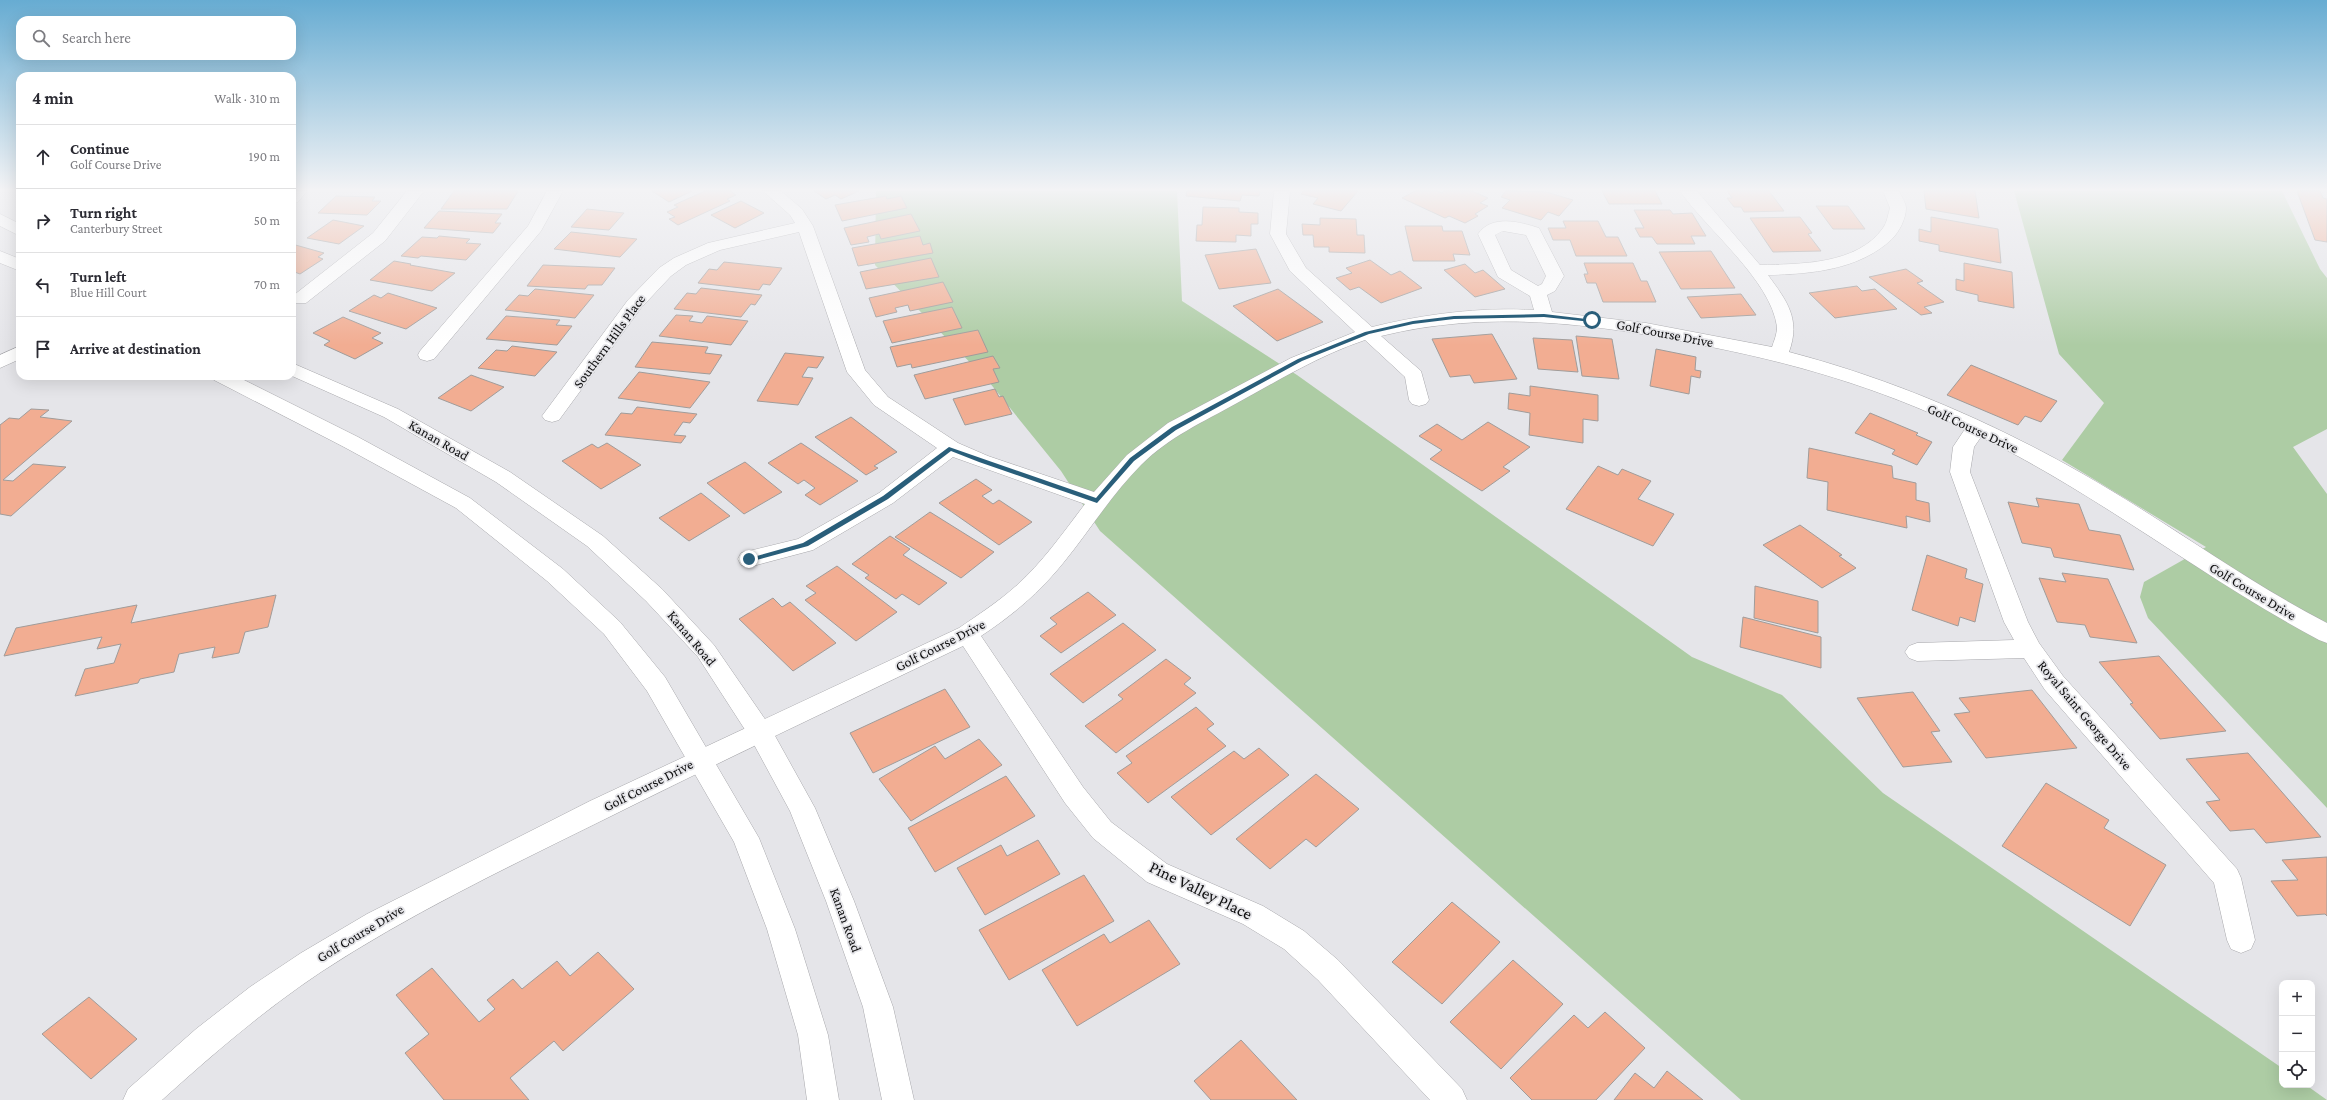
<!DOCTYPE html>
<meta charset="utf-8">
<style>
body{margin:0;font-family:"Crimson Pro",serif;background:#f7f7f7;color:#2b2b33}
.controls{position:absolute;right:12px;bottom:12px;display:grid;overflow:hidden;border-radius:8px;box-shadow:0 4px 16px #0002}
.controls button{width:36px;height:36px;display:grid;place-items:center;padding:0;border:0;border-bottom:1px solid #e1e1e2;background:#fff;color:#2b2b33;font:20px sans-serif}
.stop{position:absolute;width:12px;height:12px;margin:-9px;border:3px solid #295e7a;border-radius:50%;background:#fff}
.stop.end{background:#295e7a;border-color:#fff;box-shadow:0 1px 4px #0008}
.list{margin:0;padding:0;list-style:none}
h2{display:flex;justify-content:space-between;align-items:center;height:52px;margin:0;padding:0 16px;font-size:17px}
h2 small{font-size:13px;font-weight:400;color:#7c7c81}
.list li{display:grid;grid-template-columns:26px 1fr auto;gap:12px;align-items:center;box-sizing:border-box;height:64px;padding:0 16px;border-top:1px solid #e1e1e2}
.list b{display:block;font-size:15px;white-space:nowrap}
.list p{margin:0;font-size:13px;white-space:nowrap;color:#7c7c81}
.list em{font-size:13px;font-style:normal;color:#7c7c81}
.icon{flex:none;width:22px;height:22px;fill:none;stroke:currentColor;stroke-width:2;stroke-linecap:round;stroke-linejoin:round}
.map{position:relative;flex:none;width:2327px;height:1100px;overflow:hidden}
.search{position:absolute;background:#fff;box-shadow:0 4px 16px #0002;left:16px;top:16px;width:280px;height:44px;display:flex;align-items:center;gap:10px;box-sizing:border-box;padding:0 14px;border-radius:12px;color:#7c7c81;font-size:15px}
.panel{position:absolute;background:#fff;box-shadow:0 4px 16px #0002;left:16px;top:72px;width:280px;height:308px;border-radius:12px}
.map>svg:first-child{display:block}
.green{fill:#adcca4}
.building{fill:#f2ad92;stroke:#a09c9a}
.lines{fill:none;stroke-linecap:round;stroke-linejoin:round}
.street-casing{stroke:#a8a8ac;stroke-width:1}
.secondary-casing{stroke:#a8a8ac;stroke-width:1}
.street{fill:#fff;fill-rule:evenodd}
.secondary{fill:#fff;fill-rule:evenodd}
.route{fill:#295e7a}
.labels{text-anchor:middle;stroke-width:3.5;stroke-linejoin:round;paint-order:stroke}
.street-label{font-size:14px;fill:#0f0f10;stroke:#e5e5e9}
.near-street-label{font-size:17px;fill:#0f0f10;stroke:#e5e5e9}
</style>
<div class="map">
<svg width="2327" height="1100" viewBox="0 0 2327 1100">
<rect width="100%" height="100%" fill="#e5e5e9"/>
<path class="green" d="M876 191H1177L1182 301 1297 375 1692 657 1782 695 1883 793 2282 1068V1085H2306L2327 1100H1741L1100 531 1061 471 989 382 875 265Z
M2014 191H2282L2320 269 2327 278V429L2293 447 2327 494V808L2148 618 2140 597 2144 582 2206 547 2062 460 2104 403 2059 354Z"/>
<path class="building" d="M454 191H518L507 209H441Z
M652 191H692L669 202Z
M705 191H730L736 195 727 199 730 201 678 225 669 219 675 217 667 212 678 207 674 205Z
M814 191H859L841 199 835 195 826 199Z
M1187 191H1260L1259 196 1242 195 1240 201 1186 196Z
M1303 191H1358L1341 211 1313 204 1318 198 1301 194Z
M1415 191H1437L1442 193 1445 191H1472L1488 198 1480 203 1488 206 1475 214 1478 216 1465 223 1449 216 1445 218 1402 198Z
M1506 191 1546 192 1573 200 1559 216 1548 212 1541 220 1502 208 1510 200 1501 197Z
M1602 191H1655L1662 204H1609Z
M1727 191H1769L1784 211 1744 212 1741 207H1734L1727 198H1732Z
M1924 191H1975L1979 218 1926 209Z
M2297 191H2320L2323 198 2327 199V242L2315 240Z
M336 196 375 197 372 201H381L367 215 318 213Z
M886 196 887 199 901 196 907 208 842 221 835 205Z
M741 201 764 213 735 228 711 215Z
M1816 206H1848L1865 229H1833Z
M1203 207 1239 208V212L1258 213V224H1251V236L1236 235V242L1196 241 1197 225H1202Z
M587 209 624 213 609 230 571 227Z
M1634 210H1670L1673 214 1692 213 1706 236H1691L1695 244H1657L1652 237H1640L1635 228H1644Z
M439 211 502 214 495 223H501L493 233 424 228Z
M911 214 920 231 881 239 879 234 867 237 869 242 851 245 844 228Z
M1800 217 1812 233 1808 234 1821 251 1773 252 1750 218Z
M1931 217 1998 229 2001 263 1939 251V245L1919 241V229L1931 232Z
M1320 218 1356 219 1357 235H1364L1365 253 1329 252V247H1314L1313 235H1303L1302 224 1320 225Z
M333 220 364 226 339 244 307 238Z
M1563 221H1598L1606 237H1618L1627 256H1576L1570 240H1553L1548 228H1566Z
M1405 226H1442L1443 231H1462L1470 255 1453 254 1455 261H1413Z
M571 232 637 239 620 257 554 249Z
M439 236 470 239 466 243 481 244 466 260 421 256 418 258 401 256 422 237 437 238Z
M920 236 923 245 930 243 933 253 858 266 852 248Z
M292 244 324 253 318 257 323 259 300 274 292 271Z
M1256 249 1271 283 1219 289 1205 255Z
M1711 251 1735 288 1681 289 1659 252Z
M931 258 939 277 866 289 860 272Z
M1370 260 1391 275 1400 271 1422 288 1381 303 1359 287 1350 290 1336 278 1352 273 1346 268Z
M394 261 411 264 410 265 455 273 432 291 370 280Z
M724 262 782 268 770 285 763 284 759 290 698 283 709 269 717 270Z
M1584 263H1633L1641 281H1647L1656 302H1603L1596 283H1587L1584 274H1588Z
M1964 263 2012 272 2014 308 1978 301V295L1956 290V279L1964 281Z
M1465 264 1475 273 1483 270 1505 289 1475 297 1444 270Z
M543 265 615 268 602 285H588L585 289 527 286Z
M1906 269 1923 281 1917 283 1944 302 1924 307 1932 313 1921 315 1869 277Z
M943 282 953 302 910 311 908 305 895 308 897 312 876 317 869 298Z
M1857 286 1862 291 1875 289 1897 309 1835 318 1809 293Z
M701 288 762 295 755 305 751 304 741 317 674 309 687 293 696 294Z
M535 289 594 295 575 318 505 310 519 295 528 296Z
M1278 289 1323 322 1277 341 1233 306Z
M388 293 437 308 406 329 349 311 374 295 381 298Z
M1741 294 1756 315 1701 318 1687 297Z
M952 307 962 328 892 343 883 321Z
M676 315 693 316 689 321 702 323 707 316 748 321 731 345 659 336Z
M506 316 560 320 556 325 572 326 557 345 486 339Z
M343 317 381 333 372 338 383 343 355 359 324 345 330 341 313 333Z
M978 330 988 352 912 368 911 364 897 367 890 347Z
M1492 334 1517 379 1474 383 1470 375 1450 377 1432 339Z
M1576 336 1612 339 1619 379 1582 376Z
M1533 338 1572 340 1578 372 1538 369Z
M652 342 708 347 705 353 722 355 710 374 635 367Z
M512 346 557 352 535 376 478 368 496 350 507 351Z
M1656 349 1696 357 1695 370 1701 371 1700 378 1691 376 1689 394 1650 386Z
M785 353 824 357 817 368 808 367 802 377 813 378 798 405 757 401Z
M993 356 1000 368 993 369 999 382 925 399 914 375Z
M1971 365 2019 385 2057 401 2041 422 2025 416 2018 425 1947 395Z
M639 372 710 382 690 408 618 398Z
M471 375 504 387 471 411 438 398Z
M1530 386 1598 395V421L1583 419V443L1529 435 1530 413 1508 409 1509 393 1530 396Z
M995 389 999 397 1003 396 1012 414 965 425 953 399Z
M637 407 697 414 690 423 683 422 674 435 686 436 681 443 605 435 621 413 632 414Z
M31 409 49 410 40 417 72 421 3 480 13 481 33 464 66 467 11 516 0 514V425L9 418 19 419Z
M1870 413 1918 433 1916 435 1932 442 1917 465 1892 454 1895 450 1855 433Z
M851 417 897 452 874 466 878 468 866 475 815 437Z
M1488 422 1530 447 1503 467 1510 471 1482 491 1430 459 1442 450 1419 436 1437 424 1462 440Z
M607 443 641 465 601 489 562 461 592 444 598 448Z
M801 443 858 481 820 505 805 495 815 488 804 480 798 484 768 463Z
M1809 448 1892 466 1893 478 1916 483V500L1929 503 1930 522 1906 516 1907 528 1827 510 1828 482 1807 478Z
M745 462 782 492 744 514 707 483Z
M1598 466 1618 475 1622 469 1651 481 1638 499 1674 514 1653 546 1566 509Z
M976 479 992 490 982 496 993 504 999 500 1032 522 999 545 939 503Z
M701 493 730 516 689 541 659 518Z
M2036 498 2079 504 2089 530 2120 535 2134 570 2054 557 2051 548 2022 543 2008 502 2039 507Z
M930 512 994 552 961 578 895 537Z
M1800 525 1842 555 1839 556 1856 568 1822 588 1763 545Z
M890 536 910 549 903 555 947 583 919 605 902 594 896 599 865 578 869 575 852 564Z
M1927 555 1967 569 1965 578 1983 584 1975 622 1960 617 1958 626 1912 610Z
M837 566 897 612 856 641 805 600 816 593 806 586Z
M2062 573 2108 579 2137 643 2090 637 2085 625 2057 622 2039 578 2066 582Z
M1755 586 1818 601V633L1754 618Z
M1088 592 1116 615 1061 653 1040 636 1057 624 1050 618Z
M276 595 268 627 245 632 239 653 212 658 215 647 179 654 174 672 140 679 138 683 75 696 85 669 114 663 121 644 97 649 102 637 4 656 16 628 137 605 131 623Z
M773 598 782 607 790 602 836 643 793 671 739 619Z
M1743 617 1821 637V668L1740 647Z
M1123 623 1156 650 1083 703 1050 674Z
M2159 656 2226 731 2160 739 2130 704 2133 703 2099 662Z
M1166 659 1191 678 1184 684 1196 693 1116 753 1085 726 1123 699 1118 695Z
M945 689 970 727 873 773 850 733Z
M2032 690 2077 748 1986 758 1954 714 1970 712 1959 698Z
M1913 692 1940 731 1931 732 1952 762 1903 767 1857 698Z
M1196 707 1214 724 1207 729 1226 746 1148 803 1117 773 1132 763 1126 756Z
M979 739 1002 765 911 821 879 779 935 746 945 759Z
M1259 748 1289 775 1211 835 1171 797 1234 751 1244 759Z
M2248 753 2321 837 2266 843 2254 829 2230 831 2206 802 2220 800 2186 759Z
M1316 774 1359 809 1316 847 1306 839 1270 869 1236 839Z
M1006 776 1035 816 935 872 908 828Z
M2046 783 2109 820 2104 828 2166 865 2130 926 2002 846Z
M1038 840 1060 874 985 915 957 868 1001 845 1007 856Z
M2327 857V916L2325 914 2297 916 2271 881 2298 880 2282 860Z
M1084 875 1114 921 1009 980 979 930Z
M1452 902 1500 942 1442 1004 1392 962Z
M1149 920 1180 964 1077 1026 1042 970 1104 934 1110 943Z
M598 952 634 989 563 1051 554 1041 510 1078 529 1100H444L405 1053 429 1034 396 995 432 968 479 1022 495 1009 487 1000 513 979 522 989 557 961 570 976Z
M1513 960 1563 1004 1501 1069 1450 1022Z
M89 997 137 1039 91 1079 42 1034Z
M1605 1012 1645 1048 1596 1100H1532L1510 1078 1574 1015 1588 1028Z
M1241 1040 1297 1100H1211L1194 1081Z
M1667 1071 1703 1100H1614L1635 1073 1654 1088Z"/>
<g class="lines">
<g class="street-casing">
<path id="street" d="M292 191H307L298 202 292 204Z
M407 191H424L385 241 306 303H294L292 300 294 295 373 233Z
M547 191H563L541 231 434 359 427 361 420 359 418 355 420 351 528 226Z
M763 191H781L802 209 813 226 865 370 888 397 958 443 988 456 1094 492 1127 455 1168 423 1291 358 1355 332 1290 271 1270 234 1274 191H1290L1286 234 1306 268 1372 327C1425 314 1479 307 1534 310L1530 296 1498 277 1478 234C1492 214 1520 222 1539 228L1564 276 1555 291 1547 295 1552 312 1646 323 1772 347C1774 341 1777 334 1777 327 1771 280 1706 229 1680 191H1697L1760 265C1799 264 1857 265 1883 228 1887 223 1888 214 1890 208L1883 191H1899C1901 196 1906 203 1906 208 1906 219 1899 232 1892 239 1859 270 1811 274 1768 275 1787 301 1801 319 1789 352 1892 379 1990 421 2083 474 2166 521 2242 579 2327 623V643L2319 640C2203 578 2099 495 1981 437L1974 447 1970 472 2028 622 2039 643 2063 676 2237 869 2241 878 2255 940 2251 949 2241 953 2231 949 2227 940 2214 883 2045 690 2024 658 1917 661 1909 658 1905 652 1909 646 1917 643 2014 640 2004 622 1950 472 1953 447 1965 429C1878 387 1791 362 1696 344 1591 323 1487 310 1381 336L1421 371 1429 400 1426 404 1419 406 1412 404 1409 400 1405 377 1365 340C1320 355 1279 380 1237 403 1203 422 1169 437 1141 465 1112 494 1090 530 1064 562 1040 592 1013 615 981 636L1083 787 1111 822 1167 864 1263 906 1304 931 1338 960 1462 1089 1467 1100H1430L1318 980 1284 949 1243 924 1147 882 1093 838 1065 803 963 646C840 705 717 763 595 824 502 870 408 915 321 972 264 1010 213 1054 162 1100H123L128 1089 196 1029 250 987 301 953 367 914 590 801 959 628C978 615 998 602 1016 586 1042 563 1063 533 1085 504L953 457 893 503 813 550 749 567 741 565 738 559 741 553 798 539 879 493 937 448 874 405 847 372 799 232 720 250 686 265 671 276 641 308 559 420 552 422 545 420 542 416 545 412 628 300 659 268 674 258 708 243 795 223 790 215ZM1503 231 1526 235 1546 276 1542 284 1538 286 1511 270 1495 235Z
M20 346V359L0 368V355Z"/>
</g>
<g class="secondary-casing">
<path id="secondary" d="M0 214 20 224V236L0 226Z
M0 251 20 259V271L0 263Z
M292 363 398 409 510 472 603 536 662 589 714 645 769 725 815 808 854 901 893 1007 914 1100H882L863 1007 826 901 790 811 751 739 698 657 646 601 587 546 496 482 384 417 292 376Z
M211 376H236L358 437 470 498 563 569 620 622 665 677 759 838 795 929 828 1035 839 1100H807L798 1035 767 929 734 842 647 691 604 634 547 581 456 508 344 447 214 380Z"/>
</g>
<use href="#street" class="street"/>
<use href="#secondary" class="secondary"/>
</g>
<linearGradient id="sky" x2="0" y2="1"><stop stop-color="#67acd2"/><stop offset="0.55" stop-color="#f3f3f5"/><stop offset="1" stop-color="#f3f3f5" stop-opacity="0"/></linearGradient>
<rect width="2327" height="345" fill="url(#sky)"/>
<path class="route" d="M1544 314 1595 320 1592 322 1544 317 1454 319 1413 324 1369 334 1302 361 1176 430 1134 461 1097 503 979 462 951 451 888 499 808 546 749 562 746 559 803 543 883 496 949 447 1096 498 1130 458 1172 427 1298 359 1365 332 1413 321 1454 316Z"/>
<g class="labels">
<g class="street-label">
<text transform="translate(1665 333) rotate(11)" y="5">Golf Course Drive</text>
<text transform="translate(609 341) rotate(-54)" y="5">Southern Hills Place</text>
<text transform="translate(1973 428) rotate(25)" y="5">Golf Course Drive</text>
<text transform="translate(439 440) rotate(30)" y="5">Kanan Road</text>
<text transform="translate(2253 591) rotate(31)" y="5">Golf Course Drive</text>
<text transform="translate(692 638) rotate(50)" y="5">Kanan Road</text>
<text transform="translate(940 645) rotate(-27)" y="5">Golf Course Drive</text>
<text transform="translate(2085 715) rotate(50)" y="5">Royal Saint George Drive</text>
<text transform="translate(648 785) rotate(-27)" y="5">Golf Course Drive</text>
<text transform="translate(846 920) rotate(70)" y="5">Kanan Road</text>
<text transform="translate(360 933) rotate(-31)" y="5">Golf Course Drive</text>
</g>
<g class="near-street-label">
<text transform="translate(1201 890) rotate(26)" y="6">Pine Valley Place</text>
</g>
</g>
</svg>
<div class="controls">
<button>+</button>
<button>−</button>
<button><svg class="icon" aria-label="locate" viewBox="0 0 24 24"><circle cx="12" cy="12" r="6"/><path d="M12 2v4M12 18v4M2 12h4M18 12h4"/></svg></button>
</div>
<div class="stop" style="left:1592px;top:320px"></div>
<div class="stop end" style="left:749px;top:559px"></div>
<div class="search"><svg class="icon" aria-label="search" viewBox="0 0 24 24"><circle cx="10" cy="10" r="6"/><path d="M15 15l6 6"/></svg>Search here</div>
<section class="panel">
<h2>4 min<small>Walk · 310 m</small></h2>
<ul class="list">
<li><svg class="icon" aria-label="ahead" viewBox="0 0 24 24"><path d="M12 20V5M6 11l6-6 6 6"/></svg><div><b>Continue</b><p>Golf Course Drive</p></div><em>190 m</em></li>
<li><svg class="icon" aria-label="right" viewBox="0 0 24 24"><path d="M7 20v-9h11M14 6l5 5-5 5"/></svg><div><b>Turn right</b><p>Canterbury Street</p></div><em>50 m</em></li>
<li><svg class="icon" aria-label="left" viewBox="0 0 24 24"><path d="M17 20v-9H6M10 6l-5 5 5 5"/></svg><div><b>Turn left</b><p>Blue Hill Court</p></div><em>70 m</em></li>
<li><svg class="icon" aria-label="arrive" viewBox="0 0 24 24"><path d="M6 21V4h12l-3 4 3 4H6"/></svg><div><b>Arrive at destination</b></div></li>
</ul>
</section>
</div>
